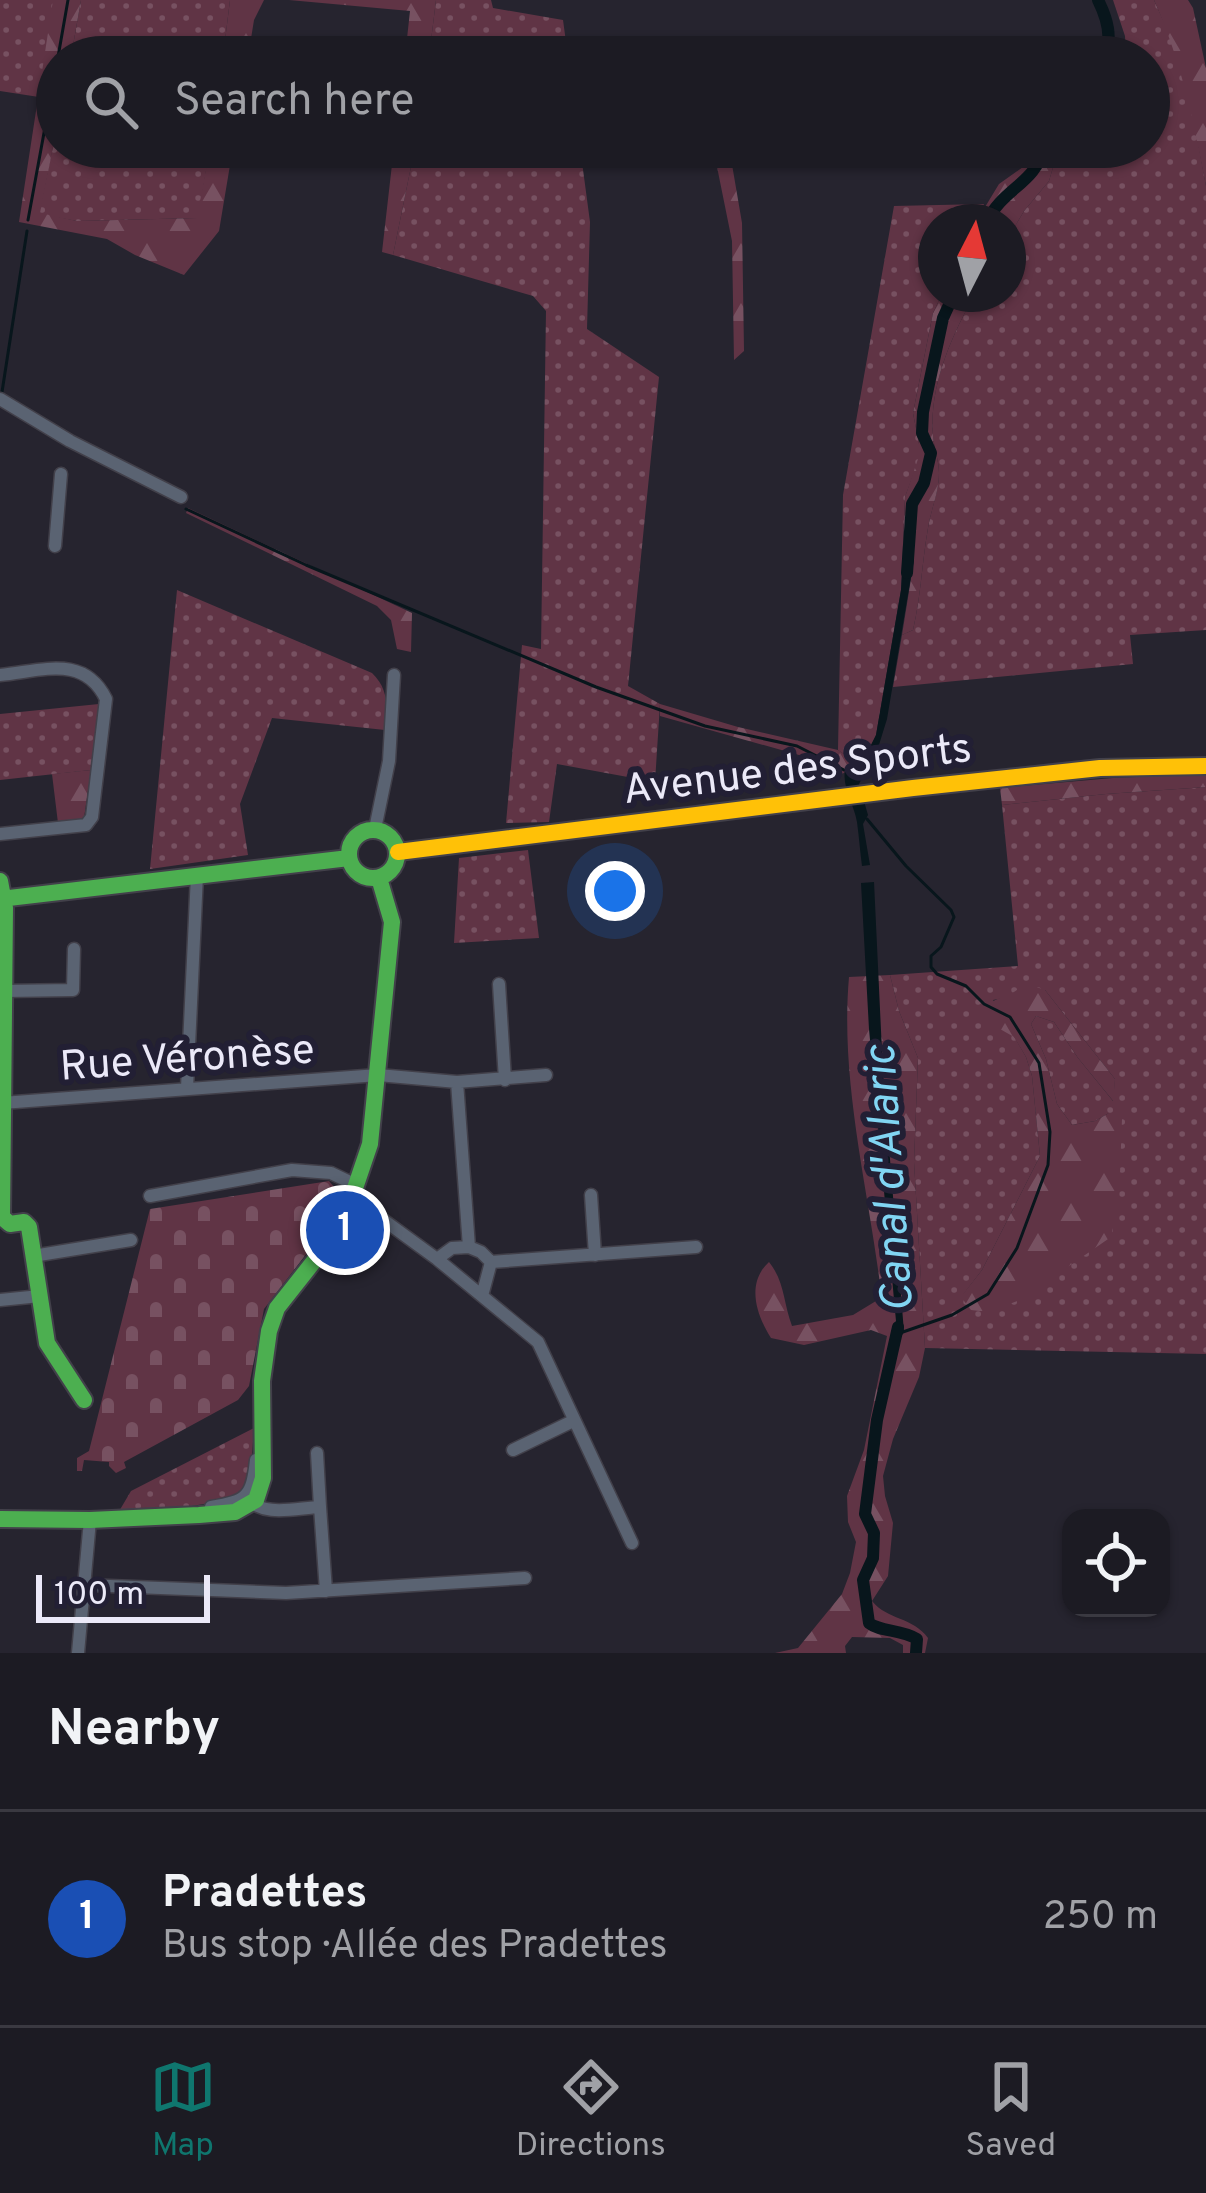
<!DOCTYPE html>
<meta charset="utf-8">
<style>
body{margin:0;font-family:Overpass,sans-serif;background:#292830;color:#f1f3f6}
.controls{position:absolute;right:36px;bottom:36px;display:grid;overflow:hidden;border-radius:24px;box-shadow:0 3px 9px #0004}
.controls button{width:108px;height:108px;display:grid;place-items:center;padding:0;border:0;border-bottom:3px solid #3a3941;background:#1c1b23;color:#f1f3f6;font:60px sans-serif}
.compass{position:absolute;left:918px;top:204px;width:108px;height:108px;border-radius:50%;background:#1c1b23;box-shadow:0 3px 9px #0004;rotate:6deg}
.scale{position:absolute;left:36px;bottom:30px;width:174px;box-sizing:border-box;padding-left:12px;border:6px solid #ebe9f8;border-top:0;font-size:33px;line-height:42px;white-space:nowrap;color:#ebe9f8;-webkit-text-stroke:9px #221f34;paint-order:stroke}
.you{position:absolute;left:615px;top:891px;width:42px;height:42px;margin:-30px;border:9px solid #fff;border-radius:50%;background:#1a73e8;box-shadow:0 0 0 18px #1a73e833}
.badge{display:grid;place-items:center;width:78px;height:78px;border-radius:50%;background:#0f766e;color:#fff;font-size:39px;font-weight:700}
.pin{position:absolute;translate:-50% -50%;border:6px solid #fff;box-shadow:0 3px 12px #0006}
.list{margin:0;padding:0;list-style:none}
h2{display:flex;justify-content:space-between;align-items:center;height:156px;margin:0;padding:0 48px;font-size:51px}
h2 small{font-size:39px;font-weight:400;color:#a0a1a6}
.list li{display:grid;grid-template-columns:78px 1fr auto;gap:36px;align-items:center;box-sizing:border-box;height:216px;padding:0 48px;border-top:3px solid #3a3941}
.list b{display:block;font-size:45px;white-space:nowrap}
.list p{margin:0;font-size:39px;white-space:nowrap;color:#a0a1a6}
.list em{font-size:39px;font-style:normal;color:#a0a1a6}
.icon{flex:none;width:66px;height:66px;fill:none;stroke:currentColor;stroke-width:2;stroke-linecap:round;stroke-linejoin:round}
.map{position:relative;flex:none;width:1206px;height:1653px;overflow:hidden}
.search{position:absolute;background:#1c1b23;box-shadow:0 3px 9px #0004;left:36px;right:36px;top:36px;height:132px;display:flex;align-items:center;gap:30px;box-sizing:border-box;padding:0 42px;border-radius:66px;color:#a0a1a6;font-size:45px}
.sheet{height:372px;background:#1c1b23}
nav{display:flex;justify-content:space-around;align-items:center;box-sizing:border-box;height:168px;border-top:3px solid #3a3941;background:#1c1b23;font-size:33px;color:#a0a1a6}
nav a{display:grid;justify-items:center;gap:6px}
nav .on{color:#0f766e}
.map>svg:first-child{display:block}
.grass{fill:url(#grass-dots);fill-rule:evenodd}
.forest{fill:url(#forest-firs)}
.cemetery{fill:url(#cemetery-stones)}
.water{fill:#08161c}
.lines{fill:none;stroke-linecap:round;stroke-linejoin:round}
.stream{stroke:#08161c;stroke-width:3}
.canal{stroke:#08161c;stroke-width:12}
.street-casing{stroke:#42404a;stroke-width:15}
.fast-casing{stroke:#42404a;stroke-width:20}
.slow-casing{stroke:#42404a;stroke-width:20}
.street{stroke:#5a6372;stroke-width:12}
.fast{stroke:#4caf50;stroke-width:16}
.slow{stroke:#ffc107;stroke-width:16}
.labels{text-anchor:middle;stroke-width:12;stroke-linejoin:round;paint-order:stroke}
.street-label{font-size:42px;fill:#ebe9f8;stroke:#221f34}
.water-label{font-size:45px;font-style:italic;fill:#81d5f3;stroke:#221f34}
</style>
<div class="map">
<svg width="1206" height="1653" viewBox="0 0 1206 1653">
<defs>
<pattern id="grass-dots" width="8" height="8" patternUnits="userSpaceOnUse" patternTransform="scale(3)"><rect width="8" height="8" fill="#603445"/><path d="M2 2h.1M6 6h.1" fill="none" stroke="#775161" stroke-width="1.8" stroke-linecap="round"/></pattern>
<pattern id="forest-firs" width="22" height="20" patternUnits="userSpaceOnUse" patternTransform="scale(3)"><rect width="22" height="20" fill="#603445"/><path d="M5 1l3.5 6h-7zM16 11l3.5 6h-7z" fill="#775161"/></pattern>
<pattern id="cemetery-stones" width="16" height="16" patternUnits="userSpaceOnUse" patternTransform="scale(3)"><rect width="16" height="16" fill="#603445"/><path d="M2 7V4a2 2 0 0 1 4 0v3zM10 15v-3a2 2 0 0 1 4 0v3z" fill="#775161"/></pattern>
</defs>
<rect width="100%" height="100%" fill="#26242f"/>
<path class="grass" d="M0 0H54L39 97 0 91Z
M81 0H230L223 57H71Z
M436 0H491L493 8 563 20 568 57H429Z
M1113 0H1154L1170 36 1189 95 1206 186V630L1130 635 1133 664 893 687 902 635 913 630C921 596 922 562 928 528 931 509 939 492 939 473 939 460 934 448 933 436 929 386 951 337 975 294H1008V238L1024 211 1049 181 1059 147H1149V57H1126L1125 36Z
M57 127V147H210L198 218 77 221 39 214Z
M415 147H580L590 222 587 329 659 377 628 686 660 704 655 782 557 764 549 822 506 823 522 645 541 649 546 311 533 296 393 255Z
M984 204 976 222H936V294H942L933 313 913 413 919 444V459L905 497 901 590 876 735 869 749 854 761 838 750 843 495 894 206Z
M177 590 372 673C389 689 388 709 385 730L272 718 240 804 248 855 150 869Z
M99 704 91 770 0 780V714Z
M1206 787V1354L925 1348 914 1162 918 1058 899 1011 890 975 1018 966 1002 805 1106 794ZM1045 990 1115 1079 1113 1101 1078 1058 1054 1022 1036 1016 1031 1024 1046 1059 1057 1104 1072 1125 1095 1121 1109 1113 962 1296 982 1270 1040 1156 1032 1076 1026 1057 993 1000Z
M528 850 539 938 454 943 459 858Z
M254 1428 250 1483 235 1499 173 1509 118 1513 131 1491Z"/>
<path class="forest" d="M53 0H81L71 57H57V127L40 213 77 221 197 218 210 147H233L219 231 184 275 135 255 107 239 19 222Z
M230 0H264L254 20 248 57H223Z
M289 0H436L429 57H405L410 11Z
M1154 0H1188L1193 8 1206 68V186C1193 119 1182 63 1154 0Z
M394 147H415L393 255 382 252Z
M713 147H729L742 223 744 351 734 360 732 241Z
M1038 147H1059L1049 181 1024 211 1008 238V222H976L999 184 1033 160Z
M942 294H975C951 337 929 386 933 436 934 448 939 461 939 473 939 493 931 509 928 528 922 562 921 596 913 630L902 635 914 560 903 559 905 497 918 459 919 444 913 413 933 313Z
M188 508 412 613 411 652 397 649 391 620 377 606 186 513Z
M660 704 738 727 838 750 854 761 844 773 836 775 799 755 660 716Z
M91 770 84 818 78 822 58 823 52 774Z
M1206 774V787L1106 794 1002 805 1000 788 1113 778Z
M890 975 899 1011 918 1058 914 1162 925 1348 919 1377 893 1439 883 1476 885 1496 893 1523 888 1576 872 1601C887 1620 913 1617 928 1638L925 1653H903V1645L890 1638 852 1637 845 1646 846 1653H775L798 1648 842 1594 850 1573 856 1542 848 1522 847 1496 864 1450 887 1336 871 1330 804 1345 771 1338C756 1314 746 1283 769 1262 785 1282 783 1302 792 1326L853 1315 876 1301 880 1284C867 1182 840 1080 849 977Z
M1025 983 1045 990 1115 1079 1114 1102 1078 1058 1054 1022 1036 1016 1031 1024 1046 1059 1057 1104 1072 1125 1095 1121 1109 1113 1122 1119 1119 1200 1111 1237 1020 1300 988 1312 971 1310 961 1297 982 1270 1040 1156 1032 1076 1026 1057 1014 1037 986 1021 985 1006C1000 995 1011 998 1025 983Z"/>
<path class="cemetery" d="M329 1181 341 1195 324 1231 264 1309 249 1386 238 1400 124 1462 126 1468 116 1473 109 1466V1462L84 1460 82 1471H77V1458L89 1451 150 1209Z"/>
<path class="water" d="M903 559H914L887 719 878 748 859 784 868 815 863 824 870 865 862 866C860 851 859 837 857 822 854 804 842 788 845 770L869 749 876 735 901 590Z
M874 882 883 1073 904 1332 899 1340 893 1336 896 1321 869 1029 861 883Z"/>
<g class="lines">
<path class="stream" d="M58 57 68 0
M28 220 57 62
M2 392 27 231
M186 509 306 565 596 687 705 726 797 746 844 770
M867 819 906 866 951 910 954 917 941 947 931 956V967L937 974 966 986 984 1004 1010 1017 1039 1063 1050 1132 1048 1165 1017 1248 988 1294 952 1315 900 1333"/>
<path class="canal" d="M1098 0C1107 18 1114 39 1103 57
M987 222C1002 188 1036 184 1044 147
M907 573 912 504 924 483 931 453 922 433 923 412 943 318 954 294
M898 1327 877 1420 865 1514 874 1533 873 1558 863 1580 869 1623C880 1632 901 1629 917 1639L916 1653"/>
<g class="street-casing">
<path id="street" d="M0 399 70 441 181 497
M55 546 61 474
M0 675C42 671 84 654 106 699L92 817 86 825 0 834
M375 829 389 761 394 675
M499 984 505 1080
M4 991 73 990 74 949
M187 1088 197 875
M2 1103 378 1075 457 1082 546 1075
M591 1195 595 1255
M150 1196 292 1170 331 1173 356 1185
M352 1197 437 1259 538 1342 632 1543
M469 1247 481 1252 491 1262 696 1247
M33 1256 131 1240
M437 1259 452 1248 469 1247 457 1082
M482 1296 491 1262
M0 1300 40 1296
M513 1450 573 1421
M317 1453 320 1507
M246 1497C263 1518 295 1508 320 1507L326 1591
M211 1507C247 1501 252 1497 256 1460
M84 1585 286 1593 525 1578
M78 1653 90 1520"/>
</g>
<g class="fast-casing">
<path id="fast" d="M349 854a24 24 0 1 1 48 0a24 24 0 1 1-48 0Z
M0 881 5 908 2 1217 10 1224 24 1222 29 1227 47 1343 84 1400
M0 899 349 858
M0 1519 90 1520 199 1515 235 1512 256 1500 263 1478 262 1381 269 1331 277 1308 322 1251 352 1197 370 1144 392 922 379 878"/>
</g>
<g class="slow-casing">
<path id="slow" d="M398 852 913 788 1100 768 1206 766"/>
</g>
<use href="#street" class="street"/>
<use href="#fast" class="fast"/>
<use href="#slow" class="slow"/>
</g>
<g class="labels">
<g class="street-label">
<text transform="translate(797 767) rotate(-7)" y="15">Avenue des Sports</text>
<text transform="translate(187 1056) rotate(-4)" y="15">Rue Véronèse</text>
</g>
<g class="water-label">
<text transform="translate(887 1179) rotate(-94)" y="16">Canal d'Alaric</text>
</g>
</g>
</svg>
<div class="controls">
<button><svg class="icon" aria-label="locate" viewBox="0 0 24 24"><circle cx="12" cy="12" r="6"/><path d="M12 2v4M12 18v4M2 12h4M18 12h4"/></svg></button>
</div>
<svg class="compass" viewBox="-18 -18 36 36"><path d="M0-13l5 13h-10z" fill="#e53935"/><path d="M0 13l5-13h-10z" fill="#a0a1a6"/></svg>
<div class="scale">100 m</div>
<div class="you"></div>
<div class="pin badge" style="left:345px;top:1230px;background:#1a4fb4">1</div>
<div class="search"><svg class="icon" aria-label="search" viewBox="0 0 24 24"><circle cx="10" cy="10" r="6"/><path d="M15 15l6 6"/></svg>Search here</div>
</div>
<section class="sheet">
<h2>Nearby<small></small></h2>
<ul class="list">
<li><span class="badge" style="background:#1a4fb4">1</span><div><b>Pradettes</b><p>Bus stop · Allée des Pradettes</p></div><em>250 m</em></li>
</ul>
</section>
<nav>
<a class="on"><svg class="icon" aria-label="map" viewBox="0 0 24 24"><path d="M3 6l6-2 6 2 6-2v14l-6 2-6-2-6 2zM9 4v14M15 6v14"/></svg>Map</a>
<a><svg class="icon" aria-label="directions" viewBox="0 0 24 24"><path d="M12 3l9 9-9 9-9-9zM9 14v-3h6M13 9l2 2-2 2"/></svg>Directions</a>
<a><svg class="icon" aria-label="saved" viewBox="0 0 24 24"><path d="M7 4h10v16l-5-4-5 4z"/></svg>Saved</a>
</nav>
